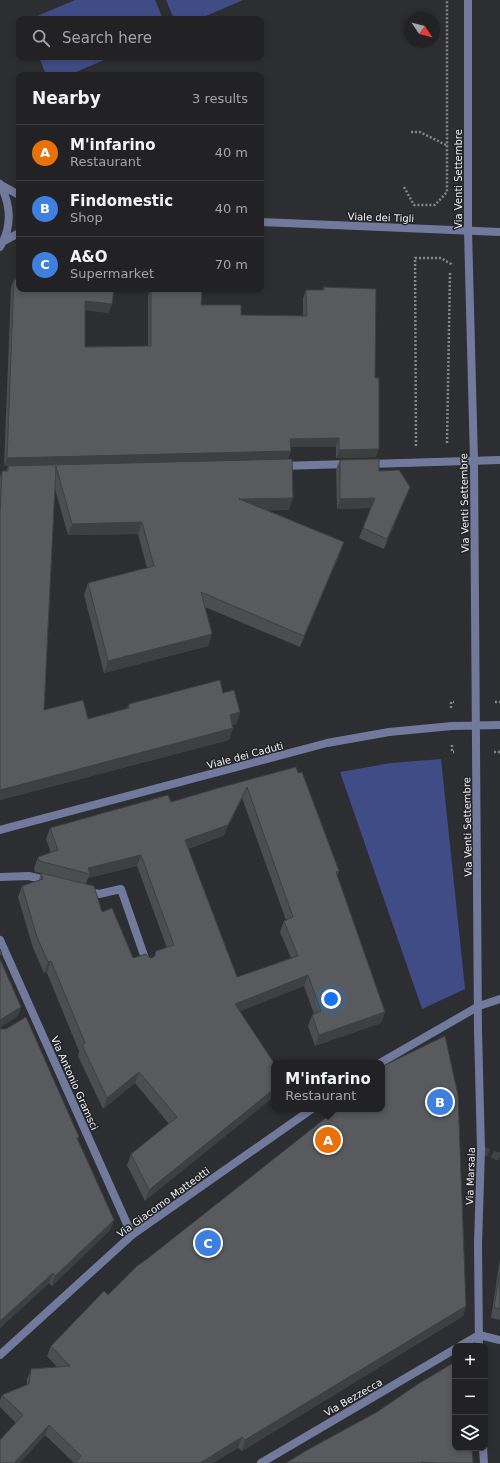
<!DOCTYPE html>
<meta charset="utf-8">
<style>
body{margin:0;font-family:"DejaVu Sans",sans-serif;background:#2a2a2d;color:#f1f3f6}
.controls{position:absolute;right:12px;bottom:12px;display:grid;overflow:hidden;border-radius:8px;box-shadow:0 2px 6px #0003}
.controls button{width:36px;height:36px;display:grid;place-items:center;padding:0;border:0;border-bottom:1px solid #3f3f42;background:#222225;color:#f1f3f6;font:20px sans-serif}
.compass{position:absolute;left:404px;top:12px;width:36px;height:36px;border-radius:50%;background:#222225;box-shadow:0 2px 6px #0003;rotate:125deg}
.you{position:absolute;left:331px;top:999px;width:14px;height:14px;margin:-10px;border:3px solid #fff;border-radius:50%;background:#1a73e8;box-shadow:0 0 0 6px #1a73e833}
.badge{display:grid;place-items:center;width:26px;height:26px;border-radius:50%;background:#0b8043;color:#fff;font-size:13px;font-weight:700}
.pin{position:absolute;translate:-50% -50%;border:2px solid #fff;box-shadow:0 1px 4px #0006}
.popup{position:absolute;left:271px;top:1060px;width:114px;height:52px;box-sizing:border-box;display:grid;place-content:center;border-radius:8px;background:#222225;filter:drop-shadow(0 1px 3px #0005);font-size:13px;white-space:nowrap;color:#a2a4a7}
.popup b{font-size:15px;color:#f1f3f6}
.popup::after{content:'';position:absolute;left:50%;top:100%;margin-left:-8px;border:8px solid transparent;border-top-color:#222225}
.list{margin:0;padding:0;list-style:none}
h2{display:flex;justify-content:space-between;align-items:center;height:52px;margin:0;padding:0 16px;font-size:17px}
h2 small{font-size:13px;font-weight:400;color:#a2a4a7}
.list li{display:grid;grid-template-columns:26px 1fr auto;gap:12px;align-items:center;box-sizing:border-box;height:56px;padding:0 16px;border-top:1px solid #3f3f42}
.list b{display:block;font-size:15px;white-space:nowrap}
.list p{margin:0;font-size:13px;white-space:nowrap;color:#a2a4a7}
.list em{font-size:13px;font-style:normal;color:#a2a4a7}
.icon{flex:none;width:22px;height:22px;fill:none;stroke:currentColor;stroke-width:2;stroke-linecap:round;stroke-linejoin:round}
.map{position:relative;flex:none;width:500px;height:1463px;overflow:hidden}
.search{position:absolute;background:#222225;box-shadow:0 2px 6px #0003;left:16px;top:16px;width:248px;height:44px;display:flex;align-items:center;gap:10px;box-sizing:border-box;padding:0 14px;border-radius:8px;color:#a2a4a7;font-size:15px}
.panel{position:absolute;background:#222225;box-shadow:0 2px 6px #0003;left:16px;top:72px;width:248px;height:220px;border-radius:8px}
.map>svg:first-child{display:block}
.green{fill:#404c86}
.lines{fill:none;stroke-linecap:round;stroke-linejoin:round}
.pedestrian-tunnel{stroke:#414245;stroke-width:8;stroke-dasharray:8 4;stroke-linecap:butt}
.path{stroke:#858689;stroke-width:2.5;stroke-dasharray:2 2;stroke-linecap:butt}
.pedestrian{stroke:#717a9c;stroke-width:8}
.minor{stroke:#717a9c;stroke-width:8}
.tertiary{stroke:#717a9c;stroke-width:8}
.wall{fill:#4c4d50;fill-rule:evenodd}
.shaded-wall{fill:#3e3f41}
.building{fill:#585a5d;stroke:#3e3f41;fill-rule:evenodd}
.labels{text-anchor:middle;stroke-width:3;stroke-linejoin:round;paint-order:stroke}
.street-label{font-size:10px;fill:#f2f3f5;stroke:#232427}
</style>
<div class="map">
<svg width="500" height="1463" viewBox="0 0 500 1463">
<rect width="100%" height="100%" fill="#2d2e31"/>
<path class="green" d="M75 0H155L163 19H30Z
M166 0H243L199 19H174Z
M39 57H111L69 75H46Z
M441 759 465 989 422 1009 340 772 391 763Z"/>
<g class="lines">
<path class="pedestrian-tunnel" d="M481 1150 500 1157"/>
<path class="path" d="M411 132H420L448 146
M404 187 414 205H435L447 192V0
M447 443 450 273
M416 446 415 258H441L451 264V266
M495 702H500
M451 708V702H454
M452 745V752H454
M494 752H500"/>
<path class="pedestrian" d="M0 877 29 876 49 881
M85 890 99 894 121 889 147 964"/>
<path class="minor" d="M468 0V231L474 461 478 1030 481 1150 478 1244 479 1346
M369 464 500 460
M281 466 347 464
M0 830 327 743 389 732 452 726 500 725
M0 940 132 1235
M380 1063 479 1006 500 999
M460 1346 479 1335 500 1340
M0 1355 132 1235 312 1109
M483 1448 484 1463
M261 1463 455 1349"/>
<path class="tertiary" d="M0 184C11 205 12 227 0 247
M1 185 19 195
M261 222 500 232
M4 241 19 233"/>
</g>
<path class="wall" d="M14 279 109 313 85 310V347L148 346V295L151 289H202L201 305 241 315 303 316V298L306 290H322L324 287 375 378 376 457 336 458V447H290L291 451 288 459 289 510H266L344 542 340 553 300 647 205 607 212 634 208 646 104 673 84 595 88 583 147 568 138 534 68 535 55 489 44 710 88 719 127 708 129 704 223 693 240 712 236 724 232 725 229 740 0 800V477L2 471H6L8 466H4L11 288Z
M340 460 379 471 410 487 384 549 359 538 371 508 337 509 336 469Z
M298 773 339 871 337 876 385 1012 381 1023 315 1046 308 1026 312 1015 314 1014 304 986 240 1011 145 1201 127 1165 131 1154 169 1124 135 1083 103 1109 78 1056 79 1051 47 973H44L33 948 18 897 22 886 39 880 41 873 35 872 34 868 38 857 51 853 46 839 50 828 171 802ZM242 798 286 920 284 921 280 932 291 958 237 977 188 849 223 836ZM137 866 167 948 156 951 154 957 152 958 148 957 133 958 102 912 86 884 88 878Z
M0 1028 79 1137 78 1140 114 1220 110 1230 52 1286 49 1283 0 1328Z
M500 1259V1320L491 1318Z
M108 1295 466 1306 463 1316 242 1451 238 1448 213 1463H74L45 1435 20 1463H0L16 1423 0 1407V1401L2 1395 27 1385V1379L31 1369 57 1367 47 1356 51 1346Z"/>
<path class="shaded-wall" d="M85 301 112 304 109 313 82 309Z
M339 438 336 447H287L290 439Z
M379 449 376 457 336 458 339 450Z
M291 451 287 460 4 466 7 458Z
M410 487 406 496 384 549 387 539Z
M293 498 289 510 235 511 239 499Z
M375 498 372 508 337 509 340 499Z
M142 522 138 534 68 535 72 524Z
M344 542 340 553 300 647 304 636Z
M212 634 208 646 104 673 108 661Z
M240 712 236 724 225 727 230 715Z
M233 728 229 740 0 800V790Z
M247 787 242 798 223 836 181 851 185 840Z
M141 855 137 866 88 878 90 874 88 868Z
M51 961 47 973H44L48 962Z
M308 975 304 986 231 1015 235 1004Z
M21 1007 18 1016 0 1028V1020Z
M385 1012 381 1023 315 1046 319 1035Z
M139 1072 135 1083 103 1109 107 1098Z
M274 1089V1097L145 1201 149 1190Z
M114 1220 110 1230 52 1286 55 1276Z
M53 1273 49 1283 0 1328V1321Z
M466 1306 463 1316 242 1451 245 1440Z
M49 1425 45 1435 20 1463H14Z
M242 1437 238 1448 213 1463H200Z"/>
<path class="building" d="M14 279 19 280V289H114L112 304 85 301V347L151 346V289H202L201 305H241V315L307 316 306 290H324V287L376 289 375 378H379V449L339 450V438L290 439 291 451 7 458Z
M292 459 293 498 239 499 344 542 304 636 201 592 212 634 108 661 88 583 154 566 142 522 72 524 56 466 44 710 83 700 88 719 129 708V704L220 680 223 693 234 690 240 712 230 715 233 728 0 790V513L2 471H8V466Z
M379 459V471L399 470 410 487 387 539 363 528 375 498 340 499V460Z
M296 767 298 773 302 772 339 871 336 872 385 1012 319 1035 312 1015 321 1011 308 975 235 1004 274 1063V1089L149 1190 131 1154 177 1117 139 1072 107 1098 82 1045 85 1043 51 961 48 962 37 937 22 886 43 879 41 873 94 886 102 912 112 908 133 958 146 954 148 957 152 958 155 956 156 951 174 945 141 855 88 868 90 874 39 861 38 857 58 850 50 828 168 795 171 802 222 787ZM247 787 293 917 284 921 298 956 237 977 185 840 228 825Z
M0 949 2 954 0 955Z
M0 959 21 1007 0 1020Z
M26 1017 79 1137 77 1138 114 1220 55 1276 53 1273 0 1321V1028L1 1029H6Z
M445 1036 458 1095 466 1306 245 1440 242 1437 200 1463H75L81 1456 49 1425 15 1462 16 1463H0V1440L23 1415 2 1395 29 1384 31 1369 70 1366 51 1346 104 1291 108 1295 137 1266 147 1259 337 1109H382V1068L385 1065Z
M500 1272V1309L494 1307Z
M455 1362V1448H472L473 1463H437L421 1462 424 1463H286L309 1449 377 1412 418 1384Z"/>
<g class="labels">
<g class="street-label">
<text transform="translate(458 179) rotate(-90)" y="4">Via Venti Settembre</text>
<text transform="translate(381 217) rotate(2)" y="4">Viale dei Tigli</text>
<text transform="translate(464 503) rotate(-91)" y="4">Via Venti Settembre</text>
<text transform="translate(245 755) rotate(-15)" y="4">Viale dei Caduti</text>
<text transform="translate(467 827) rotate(-91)" y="4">Via Venti Settembre</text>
<text transform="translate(75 1083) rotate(66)" y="4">Via Antonio Gramsci</text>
<text transform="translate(470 1176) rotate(-88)" y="4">Via Marsala</text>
<text transform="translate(163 1202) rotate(-36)" y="4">Via Giacomo Matteotti</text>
<text transform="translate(353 1397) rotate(-30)" y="4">Via Bezzecca</text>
</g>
</g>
</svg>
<div class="controls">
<button>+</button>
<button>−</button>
<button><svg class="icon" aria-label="layers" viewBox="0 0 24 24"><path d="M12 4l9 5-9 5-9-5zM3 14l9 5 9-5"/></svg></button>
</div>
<svg class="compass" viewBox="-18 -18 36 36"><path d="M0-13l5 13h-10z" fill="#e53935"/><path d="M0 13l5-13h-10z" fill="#a2a4a7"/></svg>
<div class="you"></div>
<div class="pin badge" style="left:328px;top:1140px;background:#e8710a">A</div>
<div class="popup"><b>M'infarino</b>Restaurant</div>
<div class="pin badge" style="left:440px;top:1102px;background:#3f7fe0">B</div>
<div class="pin badge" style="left:208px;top:1243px;background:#3f7fe0">C</div>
<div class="search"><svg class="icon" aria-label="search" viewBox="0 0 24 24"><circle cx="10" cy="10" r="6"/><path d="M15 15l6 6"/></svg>Search here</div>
<section class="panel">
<h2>Nearby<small>3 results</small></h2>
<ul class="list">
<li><span class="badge" style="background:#e8710a">A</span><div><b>M'infarino</b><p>Restaurant</p></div><em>40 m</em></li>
<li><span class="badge" style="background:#3f7fe0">B</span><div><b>Findomestic</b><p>Shop</p></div><em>40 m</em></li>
<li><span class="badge" style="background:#3f7fe0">C</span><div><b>A&amp;O</b><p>Supermarket</p></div><em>70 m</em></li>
</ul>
</section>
</div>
